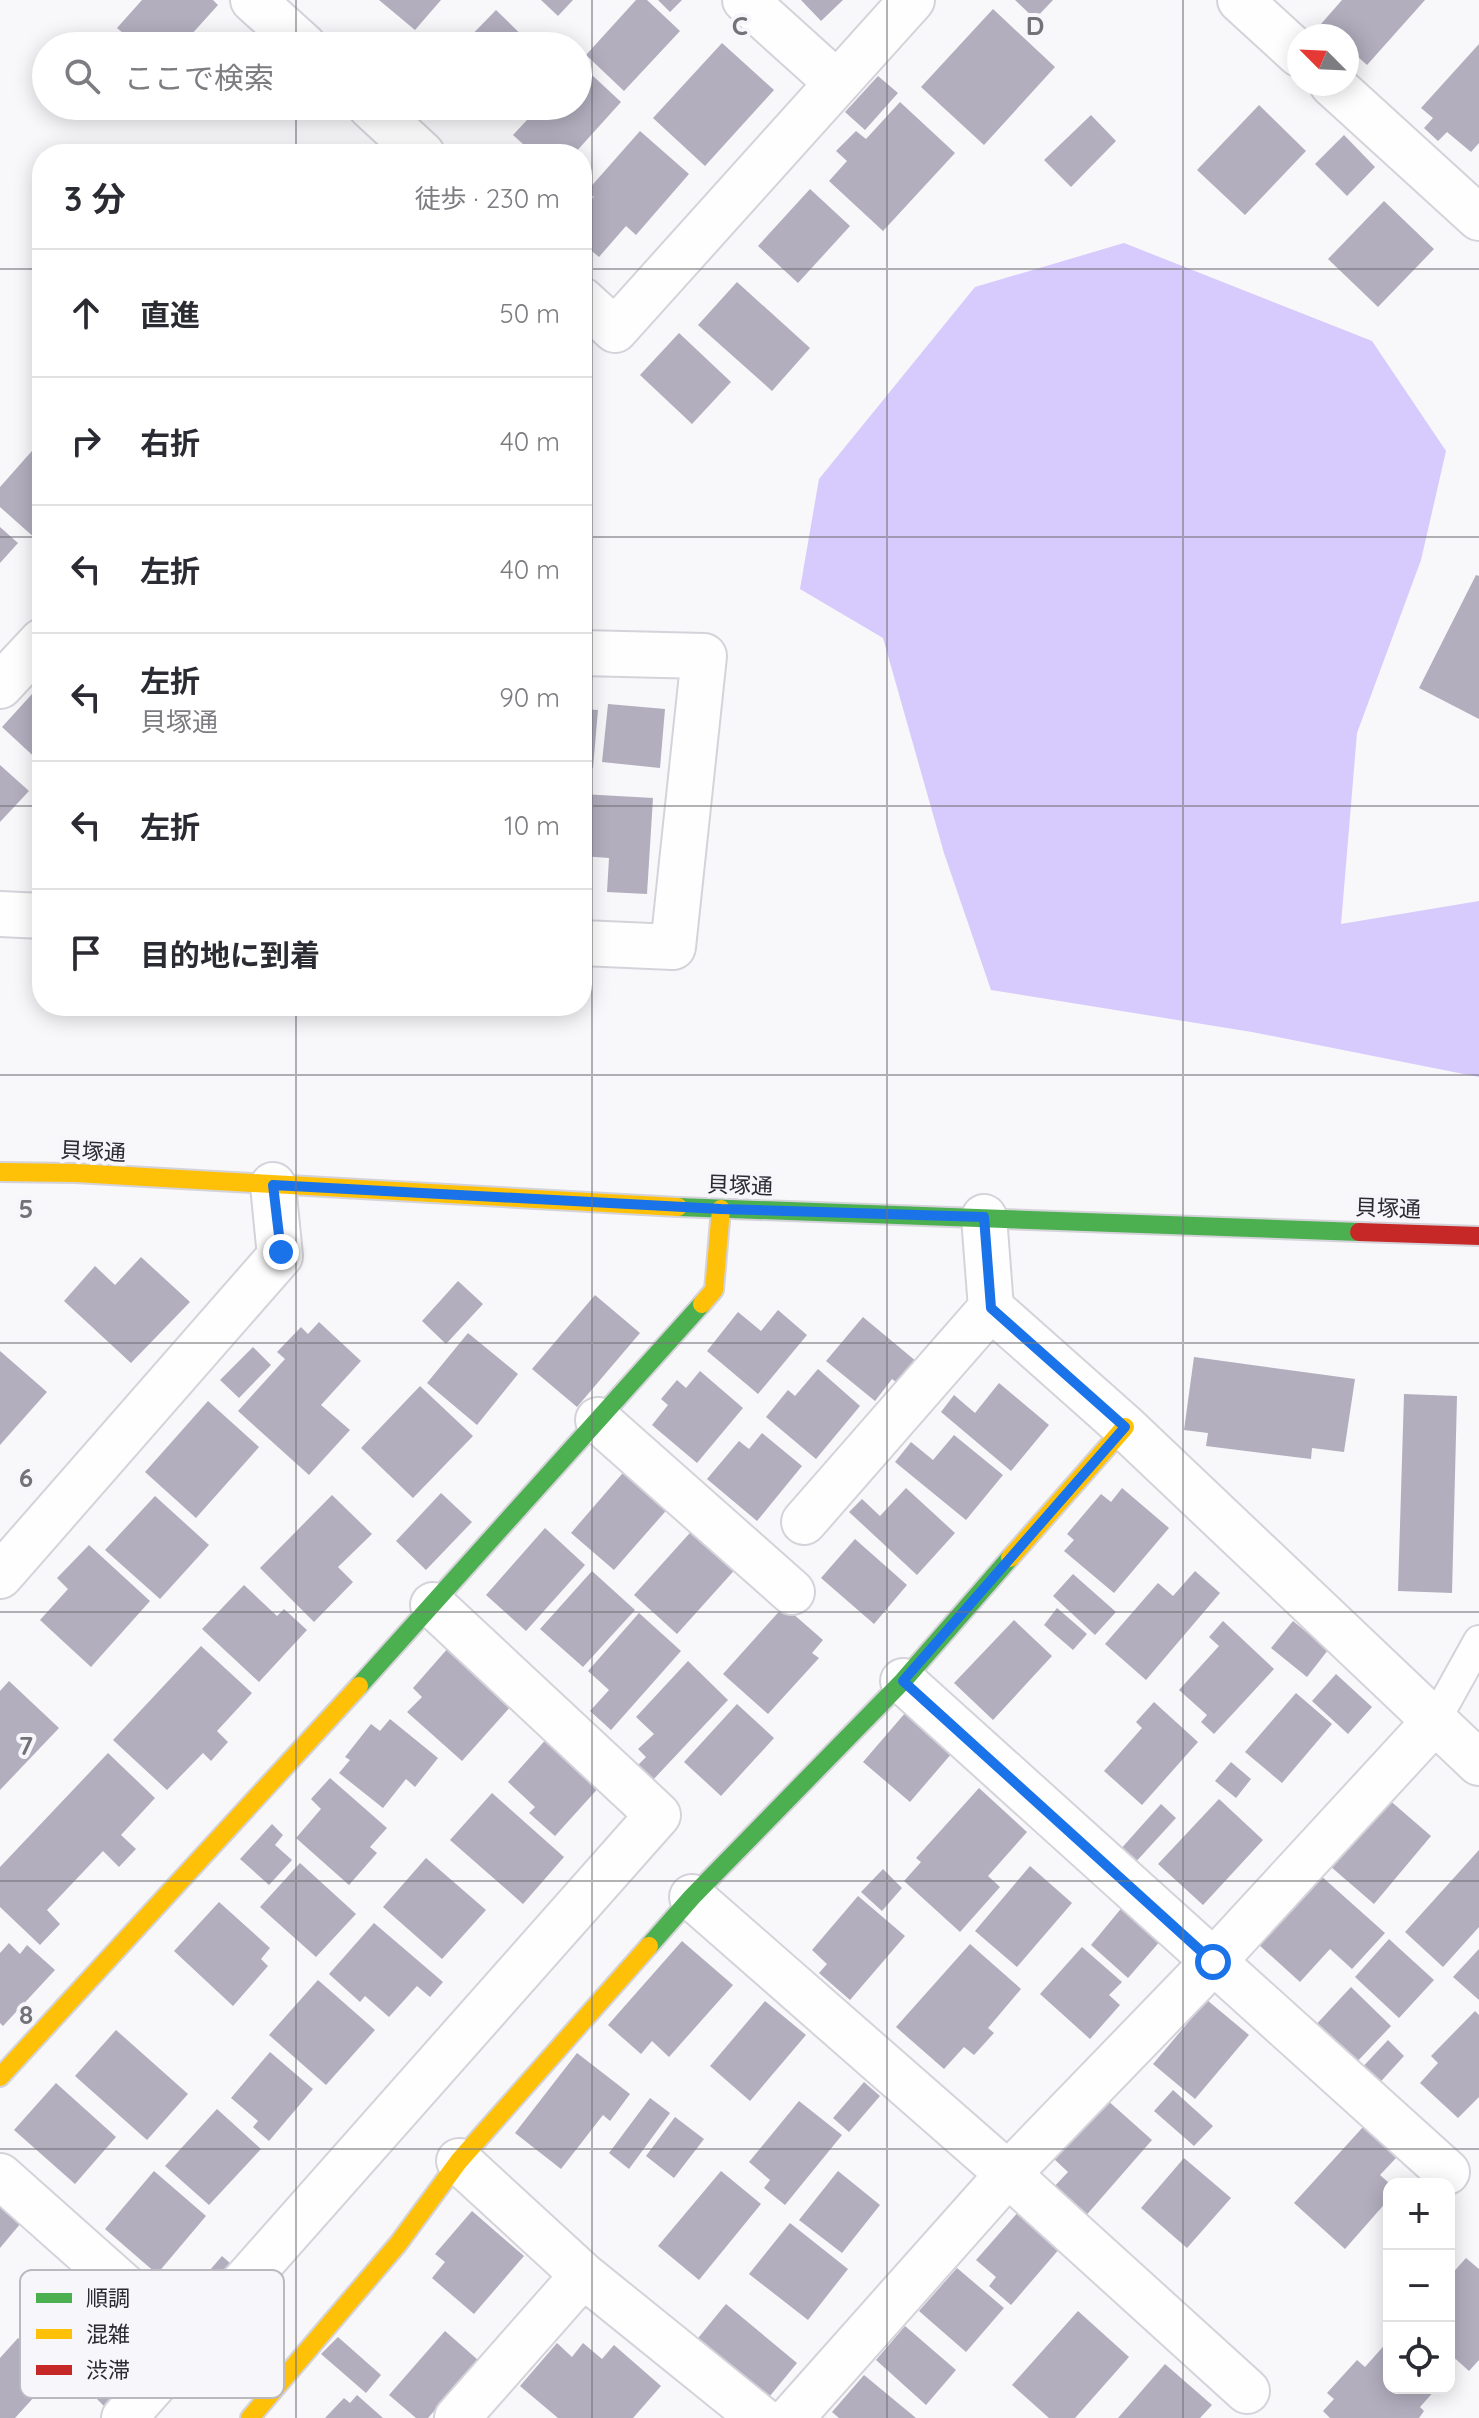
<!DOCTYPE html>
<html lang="ja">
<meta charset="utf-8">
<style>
body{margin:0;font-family:Quicksand,"Noto Sans JP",sans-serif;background:#f7f7f7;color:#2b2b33}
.controls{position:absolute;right:24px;bottom:24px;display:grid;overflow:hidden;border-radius:16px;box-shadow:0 4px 20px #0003}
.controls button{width:72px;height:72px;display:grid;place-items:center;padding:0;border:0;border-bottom:2px solid #e1e1e2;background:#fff;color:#2b2b33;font:40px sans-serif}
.compass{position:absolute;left:1287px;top:24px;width:72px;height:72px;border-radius:50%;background:#fff;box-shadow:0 4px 20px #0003;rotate:294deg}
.stop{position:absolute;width:24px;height:24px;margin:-18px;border:6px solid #1a73e8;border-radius:50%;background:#fff}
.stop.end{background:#1a73e8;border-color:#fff;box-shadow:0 2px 8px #0008}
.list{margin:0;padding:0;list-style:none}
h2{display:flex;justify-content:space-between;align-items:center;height:104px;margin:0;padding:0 32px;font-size:34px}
h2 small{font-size:26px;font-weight:400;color:#7c7c81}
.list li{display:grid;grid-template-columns:52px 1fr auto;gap:24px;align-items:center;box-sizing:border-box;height:128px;padding:0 32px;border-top:2px solid #e1e1e2}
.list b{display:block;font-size:30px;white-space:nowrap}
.list p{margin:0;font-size:26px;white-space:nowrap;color:#7c7c81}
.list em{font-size:26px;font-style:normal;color:#7c7c81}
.icon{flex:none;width:44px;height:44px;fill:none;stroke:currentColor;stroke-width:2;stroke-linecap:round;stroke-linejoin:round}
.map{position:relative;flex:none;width:1479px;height:2418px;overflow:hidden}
.search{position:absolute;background:#fff;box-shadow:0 4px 20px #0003;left:32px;top:32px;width:560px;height:88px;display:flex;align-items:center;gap:20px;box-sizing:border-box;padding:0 28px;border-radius:44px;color:#7c7c81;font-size:30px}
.panel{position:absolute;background:#fff;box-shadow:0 4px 20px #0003;left:32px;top:144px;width:560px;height:872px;border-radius:32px}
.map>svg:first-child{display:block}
.forest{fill:#d7cafc}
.building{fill:#b2aebe}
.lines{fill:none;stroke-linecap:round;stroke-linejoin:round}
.lane-casing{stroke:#d5d3da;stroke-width:34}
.street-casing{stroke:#d5d3da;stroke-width:48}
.fast-casing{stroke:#d5d3da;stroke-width:22}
.slow-casing{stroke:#d5d3da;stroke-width:22}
.jam-casing{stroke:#d5d3da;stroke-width:22}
.lane{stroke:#fefefe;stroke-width:30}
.street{stroke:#fefefe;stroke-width:44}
.fast{stroke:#4caf50;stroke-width:18}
.slow{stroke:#ffc107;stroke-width:18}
.jam{stroke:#c62828;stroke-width:18}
.route{stroke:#1a73e8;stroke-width:10}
.grid{fill:none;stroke:#737279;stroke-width:2;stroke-opacity:0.55}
.labels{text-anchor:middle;stroke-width:8;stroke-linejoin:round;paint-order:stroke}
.street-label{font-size:22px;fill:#2c2a33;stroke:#f7f6fb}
.key{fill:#f7f6fb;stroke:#bab9bf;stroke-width:2}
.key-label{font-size:22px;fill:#2c2a33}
.grid-label{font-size:26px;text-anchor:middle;font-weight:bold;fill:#737279;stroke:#f7f6fb;stroke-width:8;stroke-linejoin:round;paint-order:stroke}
</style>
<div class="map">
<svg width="1479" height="2418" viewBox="0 0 1479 2418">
<rect width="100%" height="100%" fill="#f8f7fa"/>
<path class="forest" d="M1124 243 1372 341 1446 451 1421 560 1357 733 1341 924 1479 901V1077L1252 1032 991 990 944 853 883 638 800 589 819 479 975 287Z"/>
<path class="building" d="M142 0H213L218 5 181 46H138L117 28Z
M379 0H441L415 30Z
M541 0H573L558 16Z
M636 0H647L680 31 624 91 586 55Z
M658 0H682L670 12Z
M801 0H843L821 21Z
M1015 0H1053L1035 19Z
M1342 0H1425L1367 65 1347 47V36H1334L1321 24Z
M993 9 1055 67 984 145 921 87Z
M496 10 533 46H461Z
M722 43 774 90 705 166 653 118Z
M1479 44V143L1471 152 1447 132 1438 141 1424 128 1433 118 1421 108Z
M578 62 621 102 574 154H534L513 135 540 106H578Z
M878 76 898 93 865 130 845 112Z
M900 102 955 153 883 231 829 181 847 161 836 151 856 131 866 139Z
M1259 105 1306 151 1245 215 1197 170Z
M1091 115 1116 141 1071 187 1044 160Z
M640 131 689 174 636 235 626 226 599 257 582 243V210L594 197 587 191Z
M1344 135 1375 167 1347 196 1315 164Z
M810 189 850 226 798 283 758 246Z
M1384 201 1434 249 1378 307 1328 259Z
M737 282 810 348 772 391 698 325Z
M679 333 731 382 692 424 640 375Z
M39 443 42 446V531L36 539 0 507V487Z
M0 527 18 543 0 563Z
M1476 575 1479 576V719L1419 688Z
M42 683V764L2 727Z
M608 704 665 709 660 768 602 762Z
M582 709 598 710 593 768 582 767Z
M0 765 29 791 0 822Z
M582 794 653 798 647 894 607 892 609 858 582 856Z
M141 1257 190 1302 131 1363 64 1301 95 1266 115 1285Z
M458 1281 483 1304 446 1344 422 1321Z
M595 1295 640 1333 577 1407 532 1369Z
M778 1310 807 1335 758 1394 707 1351 738 1312 761 1331Z
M863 1317 917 1362 899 1384 892 1379 875 1401 826 1361Z
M319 1322 361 1361 321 1405 350 1430 309 1475 238 1411 285 1359 277 1352 301 1327 308 1334Z
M468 1333 518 1374 477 1425 427 1383Z
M253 1347 271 1365 239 1398 220 1380Z
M0 1351 47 1392 0 1445Z
M1194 1357 1355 1379 1344 1452 1312 1448 1311 1459 1206 1446 1208 1433 1184 1430Z
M818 1369 860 1406 816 1459 766 1417 788 1390 795 1396Z
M700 1371 743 1408 697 1463 652 1425 668 1405 661 1399 677 1380 686 1388Z
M999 1383 1049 1425 1011 1471 941 1412 954 1395 975 1413Z
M420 1386 473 1436 413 1498 361 1448Z
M1404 1394 1457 1396 1452 1593 1398 1591Z
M208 1401 259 1447 196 1518 145 1472Z
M762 1433 802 1466 757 1521 707 1479 739 1441 749 1449Z
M954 1435 1003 1475 966 1520 895 1462 911 1442 933 1460Z
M628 1467 671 1505 614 1570 571 1533Z
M906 1488 955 1533 917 1575 849 1512 862 1499 880 1516Z
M1122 1488 1169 1528 1114 1593 1064 1551 1074 1540 1067 1534 1101 1494 1111 1502Z
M441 1493 472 1522 426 1570 396 1541Z
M332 1495 372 1534 338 1567 353 1582 314 1622 260 1568Z
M155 1496 209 1545 160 1599 105 1550Z
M697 1525 740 1564 677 1634 634 1595Z
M545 1528 585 1565 526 1631 486 1595Z
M855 1539 907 1585 874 1624 821 1578Z
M89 1545 150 1601 91 1667 40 1620 68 1589 57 1578Z
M592 1571 635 1610 583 1667 540 1629Z
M1195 1571 1220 1593 1146 1680 1105 1644 1158 1583 1173 1596Z
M1073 1574 1116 1612 1095 1635 1053 1596Z
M244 1585 277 1616 284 1609 307 1630 259 1682 202 1629Z
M784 1606 823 1640 812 1653 819 1658 768 1714 723 1674Z
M1057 1608 1087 1634 1073 1650 1044 1625Z
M639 1613 681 1651 611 1730 590 1711 609 1690 588 1671Z
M1014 1620 1052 1656 993 1720 954 1683Z
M1223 1621 1274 1669 1214 1734 1201 1722 1207 1715 1179 1690 1219 1646 1209 1637Z
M1293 1621 1328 1650 1307 1677 1271 1648Z
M201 1646 252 1693 217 1731 228 1742 211 1761 203 1753 167 1790 113 1740Z
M449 1647 513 1704 462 1761 407 1712 422 1697 413 1688Z
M688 1661 728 1700 651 1782 636 1767 646 1757 638 1749 654 1734 636 1717Z
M1336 1674 1372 1707 1348 1734 1312 1701Z
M9 1681 59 1728 0 1790V1691Z
M1296 1693 1332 1724 1282 1783 1245 1752Z
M1154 1702 1198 1742 1142 1805 1104 1771 1142 1728 1136 1722Z
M737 1704 774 1738 721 1796 684 1762Z
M912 1705 958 1746 910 1802 863 1762Z
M390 1719 438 1758 415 1787 406 1779 383 1808 339 1773 350 1760 345 1757 371 1724 380 1731Z
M549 1736 602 1784 555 1836 529 1813 535 1807 508 1782Z
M108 1753 155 1798 121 1835 136 1849 119 1867 103 1851 47 1910 60 1924 40 1945 0 1907V1867Z
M1231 1762 1251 1779 1236 1798 1215 1781Z
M330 1778 387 1828 370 1847 377 1853 349 1885 296 1838 321 1809 311 1799Z
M979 1788 1027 1832 988 1876 1000 1887 960 1932 904 1881 921 1862 916 1858Z
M492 1793 564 1857 523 1904 450 1840Z
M1387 1798 1431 1836 1374 1904 1330 1866Z
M1219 1799 1263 1840 1203 1905 1158 1864Z
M1161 1804 1176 1818 1133 1865 1119 1851Z
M272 1824 283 1835 275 1845 292 1860 269 1885 240 1859Z
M1479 1850V1927L1443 1967 1405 1932Z
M426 1858 486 1910 442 1959 383 1907Z
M300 1863 356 1914 316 1957 260 1907Z
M1030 1866 1072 1903 1017 1967 975 1931Z
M883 1869 902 1888 882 1911 861 1892Z
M1320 1875 1385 1933 1352 1969 1330 1949 1300 1982 1258 1944Z
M858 1896 905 1936 850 2000 819 1973 827 1964 812 1950Z
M219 1902 270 1948 261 1959 268 1966 233 2006 174 1951Z
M1124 1905 1162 1939 1128 1978 1091 1945Z
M374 1923 443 1982 430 1997 417 1986 389 2017 365 1996 360 2002 329 1974Z
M1389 1939 1434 1980 1399 2018 1355 1977Z
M682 1941 733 1985 669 2057 652 2041 641 2054 608 2025Z
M9 1943 20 1954 27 1945 55 1970 3 2026 0 2023V1953Z
M970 1944 1021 1989 988 2028 994 2033 974 2055 964 2047 944 2069 896 2027Z
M1082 1947 1122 1982 1109 1995 1120 2005 1090 2039 1040 1994Z
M1479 1949V2000L1453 1977Z
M318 1980 375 2030 326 2085 269 2035Z
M1351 1987 1391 2026 1352 2067 1312 2029Z
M1207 2000 1249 2035 1195 2099 1153 2064Z
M765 2001 806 2035 750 2101 710 2066Z
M1475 2011 1479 2015V2097L1458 2118 1420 2083 1438 2063 1431 2056Z
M116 2030 188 2094 147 2140 75 2076Z
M1388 2040 1404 2056 1374 2089 1356 2074Z
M270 2052 313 2089 269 2141 253 2127 258 2121 231 2098Z
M577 2053 630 2094 610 2121 603 2115 561 2169 515 2133Z
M864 2082 880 2096 849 2132 833 2118Z
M56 2083 116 2137 75 2184 14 2130Z
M1173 2090 1213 2126 1194 2146 1154 2111Z
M650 2098 670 2113 629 2169 609 2153Z
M1106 2099 1152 2140 1083 2219 1051 2190 1068 2172 1053 2158Z
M799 2101 842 2135 785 2205 764 2188 770 2180 749 2162Z
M217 2109 261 2149 209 2205 165 2166Z
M675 2117 704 2139 674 2178 646 2156Z
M1363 2127 1396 2158 1380 2175 1389 2183V2199L1345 2249 1294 2203Z
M1184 2158 1231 2198 1187 2248 1141 2208Z
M154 2171 206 2216 157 2274 105 2229Z
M721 2171 761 2204 699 2280 658 2246Z
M838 2171 880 2205 842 2253 799 2220Z
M0 2204 21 2223 0 2248Z
M472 2211 524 2256 474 2314 432 2278 445 2262 435 2254Z
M1019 2211 1061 2247 1011 2305 989 2286 996 2277 976 2260Z
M790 2223 848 2269 808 2320 749 2274Z
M222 2256 239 2271 210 2306 192 2291Z
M1466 2258 1479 2269V2360L1469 2371 1449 2353V2277Z
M957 2268 1004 2308 966 2352 919 2311Z
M726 2304 797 2363 765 2402 694 2343Z
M1078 2311 1129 2357 1075 2418H1049L1012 2385Z
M905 2326 956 2370 926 2405 876 2360Z
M445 2331 478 2360 428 2418H416L389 2395Z
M338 2337 381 2375 366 2393 321 2354Z
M18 2338 56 2373 15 2418H0V2358Z
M1389 2340V2388H1437L1420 2407 1424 2411 1419 2418H1330L1323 2411 1334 2399 1327 2393 1357 2360 1365 2367Z
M557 2343 572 2357 583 2343 602 2359 614 2345 661 2386 633 2418H558L520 2386Z
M1165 2364 1212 2405 1200 2418H1118Z
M124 2372 136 2384 110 2412 97 2399Z
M864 2375 916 2418H839L832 2412Z
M357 2395 383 2418H325L344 2398 350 2403Z"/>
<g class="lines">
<g class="lane-casing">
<path id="lane" d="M1434 1722 1479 1641"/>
</g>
<g class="street-casing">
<path id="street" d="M253 0 304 46
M745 0 837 83
M1240 0 1299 54
M1332 84 1479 218
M370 106 422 154
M582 300 615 330 912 0
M582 653 704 656 673 947 582 943
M0 686 42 641
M0 914 42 916
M984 1217 991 1308 1125 1427 1479 1763
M598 1420 792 1592
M804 1522 991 1308
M0 1576 280 1256 273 1185
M903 1681 1447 2172
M692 1897 1008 2174 1247 2391
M459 2161 583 2275 760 2418
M0 2176 190 2345
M124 2418 658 1815 433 1605
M457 2418 583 2275
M791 2418 1008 2174 1213 1962 1434 1722"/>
</g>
<g class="fast-casing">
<path id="fast" d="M678 1207 1359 1232
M359 1686 702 1304
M649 1946 692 1897 903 1681 1010 1558"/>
</g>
<g class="slow-casing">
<path id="slow" d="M0 1172 75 1173 678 1207
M702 1304 714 1290 721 1209
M1010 1558 1125 1427
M0 2077 359 1686
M250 2418 398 2244 459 2161 649 1946"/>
</g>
<g class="jam-casing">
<path id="jam" d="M1359 1232 1479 1236"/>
</g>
<use href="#lane" class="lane"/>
<use href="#street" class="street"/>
<use href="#fast" class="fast"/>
<use href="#slow" class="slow"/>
<use href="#jam" class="jam"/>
</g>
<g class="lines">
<path class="route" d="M281 1252 273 1185 721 1209 984 1217 991 1308 1125 1427 903 1681 1213 1962"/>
</g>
<path class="grid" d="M296 0V46M592 0V2418M887 0V2418M1183 0V2418M296 106V154M0 269H42M582 269H1479M0 537H42M582 537H1479M0 806H42M582 806H1479M296 1006V2418M0 1075H1479M0 1343H1479M0 1612H1479M0 1881H1479M0 2149H1479"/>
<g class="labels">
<g class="street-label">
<text transform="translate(93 1151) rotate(3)" y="8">貝塚通</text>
<text transform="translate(740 1185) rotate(2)" y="8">貝塚通</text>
<text transform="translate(1388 1208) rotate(2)" y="8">貝塚通</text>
</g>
</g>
<rect x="20" y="2270" width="264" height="128" rx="12" class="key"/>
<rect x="36" y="2293" width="36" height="10" fill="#4caf50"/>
<rect x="36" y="2329" width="36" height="10" fill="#ffc107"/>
<rect x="36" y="2365" width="36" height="10" fill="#c62828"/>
<g class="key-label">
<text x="86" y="2306">順調</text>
<text x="86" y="2342">混雑</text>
<text x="86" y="2378">渋滞</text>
</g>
<g class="grid-label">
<text x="740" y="35">C</text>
<text x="1035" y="35">D</text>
<text x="26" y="1218">5</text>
<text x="26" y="1487">6</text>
<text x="26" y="1755">7</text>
<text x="26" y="2024">8</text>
</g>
</svg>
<div class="controls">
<button>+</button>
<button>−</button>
<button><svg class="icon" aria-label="locate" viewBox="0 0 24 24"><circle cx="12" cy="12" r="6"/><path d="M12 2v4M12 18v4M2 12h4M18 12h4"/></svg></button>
</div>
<svg class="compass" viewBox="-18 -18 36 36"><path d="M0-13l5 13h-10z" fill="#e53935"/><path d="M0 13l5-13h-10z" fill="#7c7c81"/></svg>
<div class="stop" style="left:1213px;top:1962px"></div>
<div class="stop end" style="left:281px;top:1252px"></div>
<div class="search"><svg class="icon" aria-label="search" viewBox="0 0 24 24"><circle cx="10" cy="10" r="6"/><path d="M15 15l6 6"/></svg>ここで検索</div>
<section class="panel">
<h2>3 分<small>徒歩 · 230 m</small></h2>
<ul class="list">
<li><svg class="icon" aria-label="ahead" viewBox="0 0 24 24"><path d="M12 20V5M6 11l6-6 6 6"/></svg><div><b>直進</b></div><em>50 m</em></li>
<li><svg class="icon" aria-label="right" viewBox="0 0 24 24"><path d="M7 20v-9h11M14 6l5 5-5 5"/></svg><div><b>右折</b></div><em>40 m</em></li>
<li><svg class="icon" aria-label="left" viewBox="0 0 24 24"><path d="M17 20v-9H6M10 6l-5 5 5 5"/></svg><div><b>左折</b></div><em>40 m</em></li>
<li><svg class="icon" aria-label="left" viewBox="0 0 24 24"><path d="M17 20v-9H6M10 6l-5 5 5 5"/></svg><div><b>左折</b><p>貝塚通</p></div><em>90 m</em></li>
<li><svg class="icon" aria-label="left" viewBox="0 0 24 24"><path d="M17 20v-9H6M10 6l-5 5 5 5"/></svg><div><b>左折</b></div><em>10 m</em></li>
<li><svg class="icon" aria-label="arrive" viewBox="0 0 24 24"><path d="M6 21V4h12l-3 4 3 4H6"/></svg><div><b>目的地に到着</b></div></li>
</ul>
</section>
</div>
